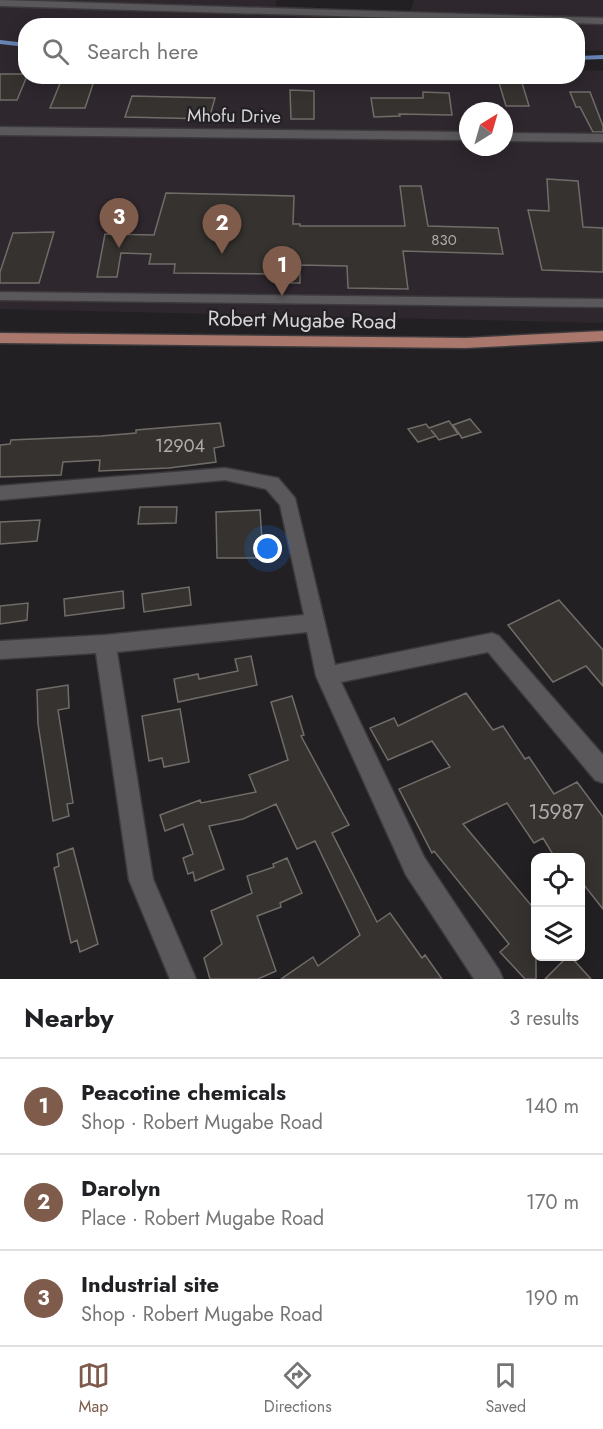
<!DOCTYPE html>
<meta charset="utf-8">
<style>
body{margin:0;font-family:Jost,sans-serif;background:#f2f2f2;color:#202124}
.controls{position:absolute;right:18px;bottom:18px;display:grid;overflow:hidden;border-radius:12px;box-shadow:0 3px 15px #0003}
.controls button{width:54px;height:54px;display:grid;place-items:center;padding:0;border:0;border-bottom:2px solid #e0e0e0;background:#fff;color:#202124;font:30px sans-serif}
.compass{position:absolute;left:459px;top:102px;width:54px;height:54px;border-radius:50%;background:#fff;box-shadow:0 3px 15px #0003;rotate:37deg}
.you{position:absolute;left:268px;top:549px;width:21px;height:21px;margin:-15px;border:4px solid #fff;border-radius:50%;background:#1a73e8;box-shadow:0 0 0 9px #1a73e833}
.badge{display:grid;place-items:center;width:39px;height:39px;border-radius:50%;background:#7e5b4a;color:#fff;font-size:20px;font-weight:700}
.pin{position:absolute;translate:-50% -50px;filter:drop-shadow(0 2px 3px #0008)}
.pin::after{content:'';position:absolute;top:32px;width:21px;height:18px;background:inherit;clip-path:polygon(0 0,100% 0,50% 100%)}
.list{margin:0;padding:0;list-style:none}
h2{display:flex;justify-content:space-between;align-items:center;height:78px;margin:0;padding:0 24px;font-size:26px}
h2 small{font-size:20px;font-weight:400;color:#757577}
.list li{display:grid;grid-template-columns:39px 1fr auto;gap:18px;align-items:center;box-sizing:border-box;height:96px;padding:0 24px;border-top:2px solid #e0e0e0}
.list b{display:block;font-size:22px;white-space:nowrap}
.list p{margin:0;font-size:20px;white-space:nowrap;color:#757577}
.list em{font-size:20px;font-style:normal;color:#757577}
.icon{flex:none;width:33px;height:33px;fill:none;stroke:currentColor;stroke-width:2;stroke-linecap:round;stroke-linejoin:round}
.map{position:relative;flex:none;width:603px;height:979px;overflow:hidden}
.search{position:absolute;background:#fff;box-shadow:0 3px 15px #0003;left:18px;right:18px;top:18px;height:66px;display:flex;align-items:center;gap:15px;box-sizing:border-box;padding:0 21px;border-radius:24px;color:#757577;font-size:22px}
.sheet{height:366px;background:#fff}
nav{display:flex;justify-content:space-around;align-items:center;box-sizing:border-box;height:84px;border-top:2px solid #e0e0e0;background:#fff;font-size:16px;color:#757577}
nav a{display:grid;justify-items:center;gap:3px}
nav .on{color:#7e5b4a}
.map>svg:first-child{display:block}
.built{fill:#2e272e;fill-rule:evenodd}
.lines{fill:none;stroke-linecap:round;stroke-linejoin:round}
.stream{stroke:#6785b5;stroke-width:4}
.building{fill:#35322f;stroke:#706d69;stroke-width:1.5}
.street-casing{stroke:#3d3a3d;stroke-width:3}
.primary-casing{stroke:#3d3a3d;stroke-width:3}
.street{fill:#5b585b;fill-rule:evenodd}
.primary{fill:#a9776c;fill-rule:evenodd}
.labels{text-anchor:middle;stroke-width:4.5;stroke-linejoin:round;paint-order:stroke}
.far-number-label{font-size:15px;fill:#aeacac}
.far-street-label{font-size:18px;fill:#d6d4d6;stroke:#232023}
.number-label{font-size:18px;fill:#aeacac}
.street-label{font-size:21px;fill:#d6d4d6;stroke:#232023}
.near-number-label{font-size:21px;fill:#aeacac}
</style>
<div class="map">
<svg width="603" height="979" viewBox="0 0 603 979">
<rect width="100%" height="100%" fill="#232023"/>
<path class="built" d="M0 0H277L275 6 410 12 414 0H603V51L578 50V26H26V76H578V70L603 71V323L0 309ZM468 111H504V147H468Z"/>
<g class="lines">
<path class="stream" d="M0 42 26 45
M578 58 603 57"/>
</g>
<path class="building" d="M0 74H26L27 76 17 100H0Z
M497 76H520L529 106H506Z
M61 81H94L85 108H50Z
M290 90 314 91V119H291Z
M423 92 449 93 452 115 399 114 400 116 374 117 371 98H423Z
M570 92H590L603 126V132H593L580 107H576Z
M132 96 215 98 209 119 125 117Z
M547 179 578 181 583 227 603 228V272L542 270 528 210 549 211Z
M400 186H421L428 226 498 228 503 254 403 251 408 289 348 288 347 266 300 265V283H280L281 274 174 273 175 264H149L151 254 121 253 117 277H97L105 234 154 235 166 193 294 196 293 224H300V226H405Z
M54 232 39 283H0V272L13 233Z
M470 419 481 432 462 438 453 425Z
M449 421 458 434 439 440 431 430 436 436 418 442 408 429 426 424 429 428Z
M220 423 224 446 214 448 216 462 169 468 99 471 100 460 63 462 61 475 0 477V445L10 444 11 440 101 436 136 433V430Z
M140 507H177L176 523 138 524Z
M260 510 262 540 257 541 259 558H217L216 512Z
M40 520 37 541 0 544V522Z
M189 587 191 605 144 612 142 594Z
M123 591 124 608 65 616 64 599Z
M559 600 603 650V686L586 666 553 682 508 625Z
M28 603 27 620 0 624V606Z
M251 656 257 685 178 702 174 679 198 674 199 679 238 671 235 659Z
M68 685 69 708 58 710 73 803 67 804 69 816 53 821 38 724 37 690Z
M466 693 493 730 503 726 525 759 529 757 554 794 577 782 603 817V909L580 880V858H555L543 838 534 843 507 803 463 824 536 911V979H525L500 952 509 944 434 851 432 853 399 789 450 767 432 741 388 760 370 728 394 718 398 726Z
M292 696 304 735 301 736 349 825 332 833 377 922 390 913 422 958 425 955 442 979H281L313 957 318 966 360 935 315 841 297 849 276 804 243 819 209 826 224 869 195 881 193 872 188 874 183 858 193 854 183 824 165 831 160 815 200 800 201 803 256 792 249 775 288 760 271 702Z
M180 709 189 762 164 767 162 758 149 761 142 716Z
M73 848 98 944 80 952 77 940 71 943 54 868 59 866 57 854Z
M287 858 302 893 280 903 281 907 257 916 276 971 258 979H210L204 958 222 944 211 911 252 893 247 876 274 867 273 864Z
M567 957H571L591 979H545Z"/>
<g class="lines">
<g class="street-casing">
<path id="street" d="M0 0 603 18V24L0 6Z
M0 127 468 132V140L0 135Z
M504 133 603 134V142L504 141Z
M0 292 603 299V307L0 300Z
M225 468 278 478 295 498 335 665 492 633 499 636 603 755V783L595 780 488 652 341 682 424 857 499 970 503 979H474L406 875 316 676 307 632 117 652 153 879 196 979H170L129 880 96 653 0 659V641L105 635 304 615 280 505 266 489 225 480 0 500V486Z"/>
</g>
<g class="primary-casing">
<path id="primary" d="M603 331V341L466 348 0 343V333L466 338Z"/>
</g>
<use href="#street" class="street"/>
<use href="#primary" class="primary"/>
</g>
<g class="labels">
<g class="far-number-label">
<text x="444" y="245">830</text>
</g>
<g class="far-street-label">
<text transform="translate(234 116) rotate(1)" y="6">Mhofu Drive</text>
</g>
<g class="number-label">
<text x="180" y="452">12904</text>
</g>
<g class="street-label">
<text transform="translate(302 320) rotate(1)" y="7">Robert Mugabe Road</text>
</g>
<g class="near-number-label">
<text x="556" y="819">15987</text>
</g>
</g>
</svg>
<div class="controls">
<button><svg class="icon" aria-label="locate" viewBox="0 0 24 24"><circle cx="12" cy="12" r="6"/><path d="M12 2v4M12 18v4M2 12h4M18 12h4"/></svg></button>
<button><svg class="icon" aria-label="layers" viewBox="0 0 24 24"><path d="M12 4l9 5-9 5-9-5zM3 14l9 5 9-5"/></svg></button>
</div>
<svg class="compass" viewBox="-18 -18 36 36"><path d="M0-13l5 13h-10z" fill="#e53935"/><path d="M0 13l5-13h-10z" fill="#757577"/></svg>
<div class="you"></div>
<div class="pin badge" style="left:282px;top:296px">1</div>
<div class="pin badge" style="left:222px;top:254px">2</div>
<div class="pin badge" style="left:119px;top:248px">3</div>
<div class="search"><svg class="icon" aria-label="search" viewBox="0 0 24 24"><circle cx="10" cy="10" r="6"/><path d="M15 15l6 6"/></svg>Search here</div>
</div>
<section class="sheet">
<h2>Nearby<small>3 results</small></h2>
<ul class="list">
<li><span class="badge">1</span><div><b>Peacotine chemicals</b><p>Shop · Robert Mugabe Road</p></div><em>140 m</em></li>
<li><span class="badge">2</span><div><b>Darolyn</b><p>Place · Robert Mugabe Road</p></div><em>170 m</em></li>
<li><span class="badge">3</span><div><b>Industrial site</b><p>Shop · Robert Mugabe Road</p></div><em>190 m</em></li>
</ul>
</section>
<nav>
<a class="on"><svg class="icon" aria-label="map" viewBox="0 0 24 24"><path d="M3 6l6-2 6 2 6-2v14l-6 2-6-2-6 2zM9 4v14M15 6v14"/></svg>Map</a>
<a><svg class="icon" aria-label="directions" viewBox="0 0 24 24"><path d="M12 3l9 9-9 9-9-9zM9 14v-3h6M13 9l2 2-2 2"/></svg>Directions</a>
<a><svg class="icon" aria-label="saved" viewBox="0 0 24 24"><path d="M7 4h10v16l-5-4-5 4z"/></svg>Saved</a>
</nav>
